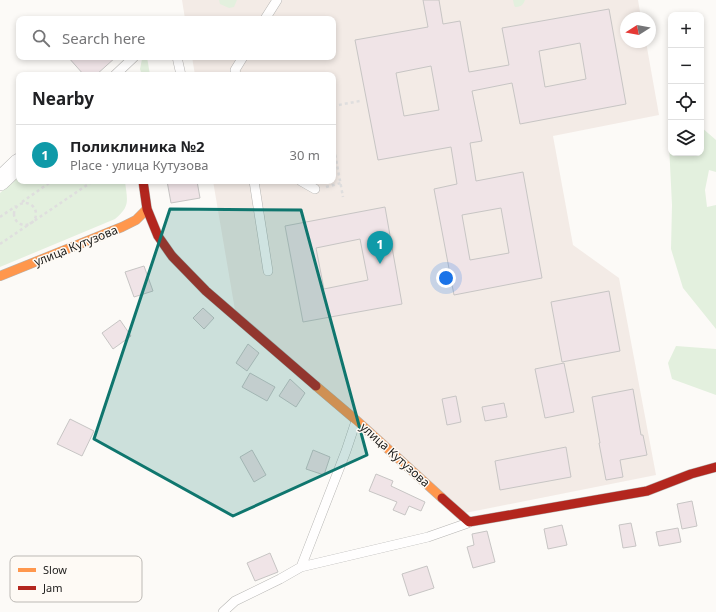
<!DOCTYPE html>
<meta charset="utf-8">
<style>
body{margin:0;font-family:"Noto Sans",sans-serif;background:#f2f2f2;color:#202124}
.controls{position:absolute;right:12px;top:12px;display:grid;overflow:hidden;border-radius:8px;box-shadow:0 2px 6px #0003}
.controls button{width:36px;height:36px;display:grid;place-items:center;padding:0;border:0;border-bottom:1px solid #e0e0e0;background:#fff;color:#202124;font:20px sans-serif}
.compass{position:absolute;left:620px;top:12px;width:36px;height:36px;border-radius:50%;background:#fff;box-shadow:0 2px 6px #0003;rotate:259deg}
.you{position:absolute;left:446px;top:278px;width:14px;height:14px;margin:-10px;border:3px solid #fff;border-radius:50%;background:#1a73e8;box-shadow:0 0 0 6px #1a73e833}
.badge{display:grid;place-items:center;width:26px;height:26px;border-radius:50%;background:#6e6d6b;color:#fff;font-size:13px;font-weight:700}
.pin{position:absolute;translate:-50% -33px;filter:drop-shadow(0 1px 2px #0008)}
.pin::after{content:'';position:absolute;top:21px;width:14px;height:12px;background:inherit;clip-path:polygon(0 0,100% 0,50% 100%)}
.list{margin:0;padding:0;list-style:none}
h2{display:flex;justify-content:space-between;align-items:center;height:52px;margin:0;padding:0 16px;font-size:17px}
h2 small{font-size:13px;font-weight:400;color:#757577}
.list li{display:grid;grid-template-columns:26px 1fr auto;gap:12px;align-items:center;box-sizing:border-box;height:60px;padding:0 16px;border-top:1px solid #e0e0e0}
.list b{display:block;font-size:15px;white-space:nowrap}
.list p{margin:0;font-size:13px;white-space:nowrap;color:#757577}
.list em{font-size:13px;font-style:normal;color:#757577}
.icon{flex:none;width:22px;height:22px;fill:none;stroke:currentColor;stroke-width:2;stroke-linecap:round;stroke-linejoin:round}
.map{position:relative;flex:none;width:716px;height:612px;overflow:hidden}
.search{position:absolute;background:#fff;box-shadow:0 2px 6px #0003;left:16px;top:16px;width:320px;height:44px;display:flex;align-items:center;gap:10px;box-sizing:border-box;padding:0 14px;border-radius:8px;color:#757577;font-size:15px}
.panel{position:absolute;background:#fff;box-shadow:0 2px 6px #0003;left:16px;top:72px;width:320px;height:112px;border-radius:8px}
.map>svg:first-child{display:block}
.medical{fill:#f3ebe6}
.green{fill:#e3f0de}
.building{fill:#f0e4e7;stroke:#c7c5c4;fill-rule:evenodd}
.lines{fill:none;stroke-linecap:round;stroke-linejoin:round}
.lane-casing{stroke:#b6b5b3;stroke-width:10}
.street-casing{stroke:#b6b5b3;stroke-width:20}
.slow-casing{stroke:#b6b5b3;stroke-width:10}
.jam-casing{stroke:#b6b5b3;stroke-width:10}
.path{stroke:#dfdede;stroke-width:2.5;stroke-dasharray:3 3;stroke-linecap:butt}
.lane{stroke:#fffefe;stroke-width:9}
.street{stroke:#fffefe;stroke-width:19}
.slow{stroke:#ff974d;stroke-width:9}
.jam{stroke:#b3261e;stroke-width:9}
.marked{fill:#0f766e;fill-opacity:0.2;stroke:#0f766e;stroke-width:3;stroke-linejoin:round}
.labels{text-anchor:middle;stroke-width:3;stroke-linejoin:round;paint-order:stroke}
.street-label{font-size:12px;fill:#22211f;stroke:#fefaf5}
.key{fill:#fefaf5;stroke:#bcb9b5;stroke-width:1}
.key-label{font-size:11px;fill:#22211f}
</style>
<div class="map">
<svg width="716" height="612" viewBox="0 0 716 612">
<rect width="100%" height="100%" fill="#fcfaf7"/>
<path class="medical" d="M182 0H638L641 18H626V42H646L659 115 553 136 573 245 619 278 656 475 465 513 235 310 213 181H333V75H195L192 57H333V19H185Z"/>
<path class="green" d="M219 0H237L234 7 229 8 220 4Z
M513 0H525C523 5 521 7 515 7L514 5Z
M147 57 150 75H142L140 69 142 59Z
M671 122V153H701V127L716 140V172L709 170 705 190 707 207 716 205V329L683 288 671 249 672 205 668 124Z
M19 176V181H125C127 200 131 206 115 219L0 267V193Z
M676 346 716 349V395L672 379 668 363Z"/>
<path class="building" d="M423 0H439L443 24 460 21 469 72 509 65 502 28 609 9 626 104 520 124 512 83 472 91 482 141 470 143 476 181 523 172 542 278 454 295 434 189 457 184 451 147 378 160 355 40 428 27ZM580 43 586 79 545 87 539 51ZM431 66 439 110 404 116 396 73ZM501 208 509 253 470 260 462 215Z
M68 57H116L96 75H84Z
M167 181H197L200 198 171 203Z
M385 207 402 304 303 322 285 226ZM360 239 368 280 324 289 316 248Z
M144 266 153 291 134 297 125 272Z
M609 291 620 351 562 362 551 302Z
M203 308 214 318 204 329 193 318Z
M120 320 131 336 113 349 102 333Z
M248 344 259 353 247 371 236 363Z
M564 363 574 412 545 418 535 369Z
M250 373 275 387 267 401 242 387Z
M290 379 305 393 296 407 279 396Z
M633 389 641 435H643L647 455 620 460 623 477 606 480 599 443H600L592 397Z
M456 396 461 422 447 425 442 399Z
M504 403 507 417 485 421 482 407Z
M70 419 94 431 82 456 57 444Z
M566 447 571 477 500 490 495 461Z
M252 450 266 475 254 482 240 457Z
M313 450 330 457 324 475 306 469Z
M376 474 393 481 391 486 425 502 421 511 409 506 405 515 393 510 397 502 369 491Z
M692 501 697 526 682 529 677 504Z
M631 523 636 546 623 548 619 525Z
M562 525 567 545 548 549 544 529Z
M678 528 681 542 659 546 656 532Z
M487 531 495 562 473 568 467 547 474 545 472 534Z
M270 553 278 572 255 581 247 563Z
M427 566 434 588 409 596 402 574Z"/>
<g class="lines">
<g class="lane-casing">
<path id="lane" d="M265 19 277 0
M177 57 181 75
M115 75 134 57
M236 75 235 70 243 57
M254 181 268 271
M301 181 315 189
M301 567 428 537 468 523
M223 612 235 601 280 579 301 567 346 451 356 421"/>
</g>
<g class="street-casing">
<path id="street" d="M0 181 19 163"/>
</g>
<g class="slow-casing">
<path id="slow" d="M0 276 122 227 136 220 147 209
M316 386 356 420 442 498"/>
</g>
<g class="jam-casing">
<path id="jam" d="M143 181 147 209 158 236 172 256 206 291 316 386
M442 498 469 522 647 491 691 474 716 467"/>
</g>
<path class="path" d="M333 106 360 101
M333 143 343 197
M326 187 341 183
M22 202 52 181
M14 214a11 11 0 1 1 22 0a11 11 0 1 1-22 0Z
M0 217 16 206
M0 244 93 181"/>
<use href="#lane" class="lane"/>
<use href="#street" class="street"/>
<use href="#slow" class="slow"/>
<use href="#jam" class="jam"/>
</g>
<path class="marked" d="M170 209 301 210 367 455 233 516 94 439Z"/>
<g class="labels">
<g class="street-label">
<text transform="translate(76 246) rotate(-22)" y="4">улица Кутузова</text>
<text transform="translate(395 455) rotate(42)" y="4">улица Кутузова</text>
</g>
</g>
<rect x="10" y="556" width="132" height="46" rx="6" class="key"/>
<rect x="18" y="568" width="18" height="4" fill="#ff974d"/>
<rect x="18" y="586" width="18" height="4" fill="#b3261e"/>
<g class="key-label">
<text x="43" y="574">Slow</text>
<text x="43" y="592">Jam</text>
</g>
</svg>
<div class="controls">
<button>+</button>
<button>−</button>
<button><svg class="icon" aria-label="locate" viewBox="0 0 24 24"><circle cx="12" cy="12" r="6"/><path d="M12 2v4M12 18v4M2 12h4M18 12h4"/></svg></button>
<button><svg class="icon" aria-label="layers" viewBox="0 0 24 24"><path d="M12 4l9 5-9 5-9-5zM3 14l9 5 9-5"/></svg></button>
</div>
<svg class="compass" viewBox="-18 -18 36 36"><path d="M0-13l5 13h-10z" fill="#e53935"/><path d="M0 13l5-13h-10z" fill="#757577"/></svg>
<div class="you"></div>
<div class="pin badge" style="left:380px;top:264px;background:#0f9aa8">1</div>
<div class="search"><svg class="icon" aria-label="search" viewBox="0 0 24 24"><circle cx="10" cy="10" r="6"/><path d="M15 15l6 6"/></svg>Search here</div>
<section class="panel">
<h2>Nearby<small></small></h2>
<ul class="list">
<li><span class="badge" style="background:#0f9aa8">1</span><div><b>Поликлиника №2</b><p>Place · улица Кутузова</p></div><em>30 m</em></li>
</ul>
</section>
</div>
